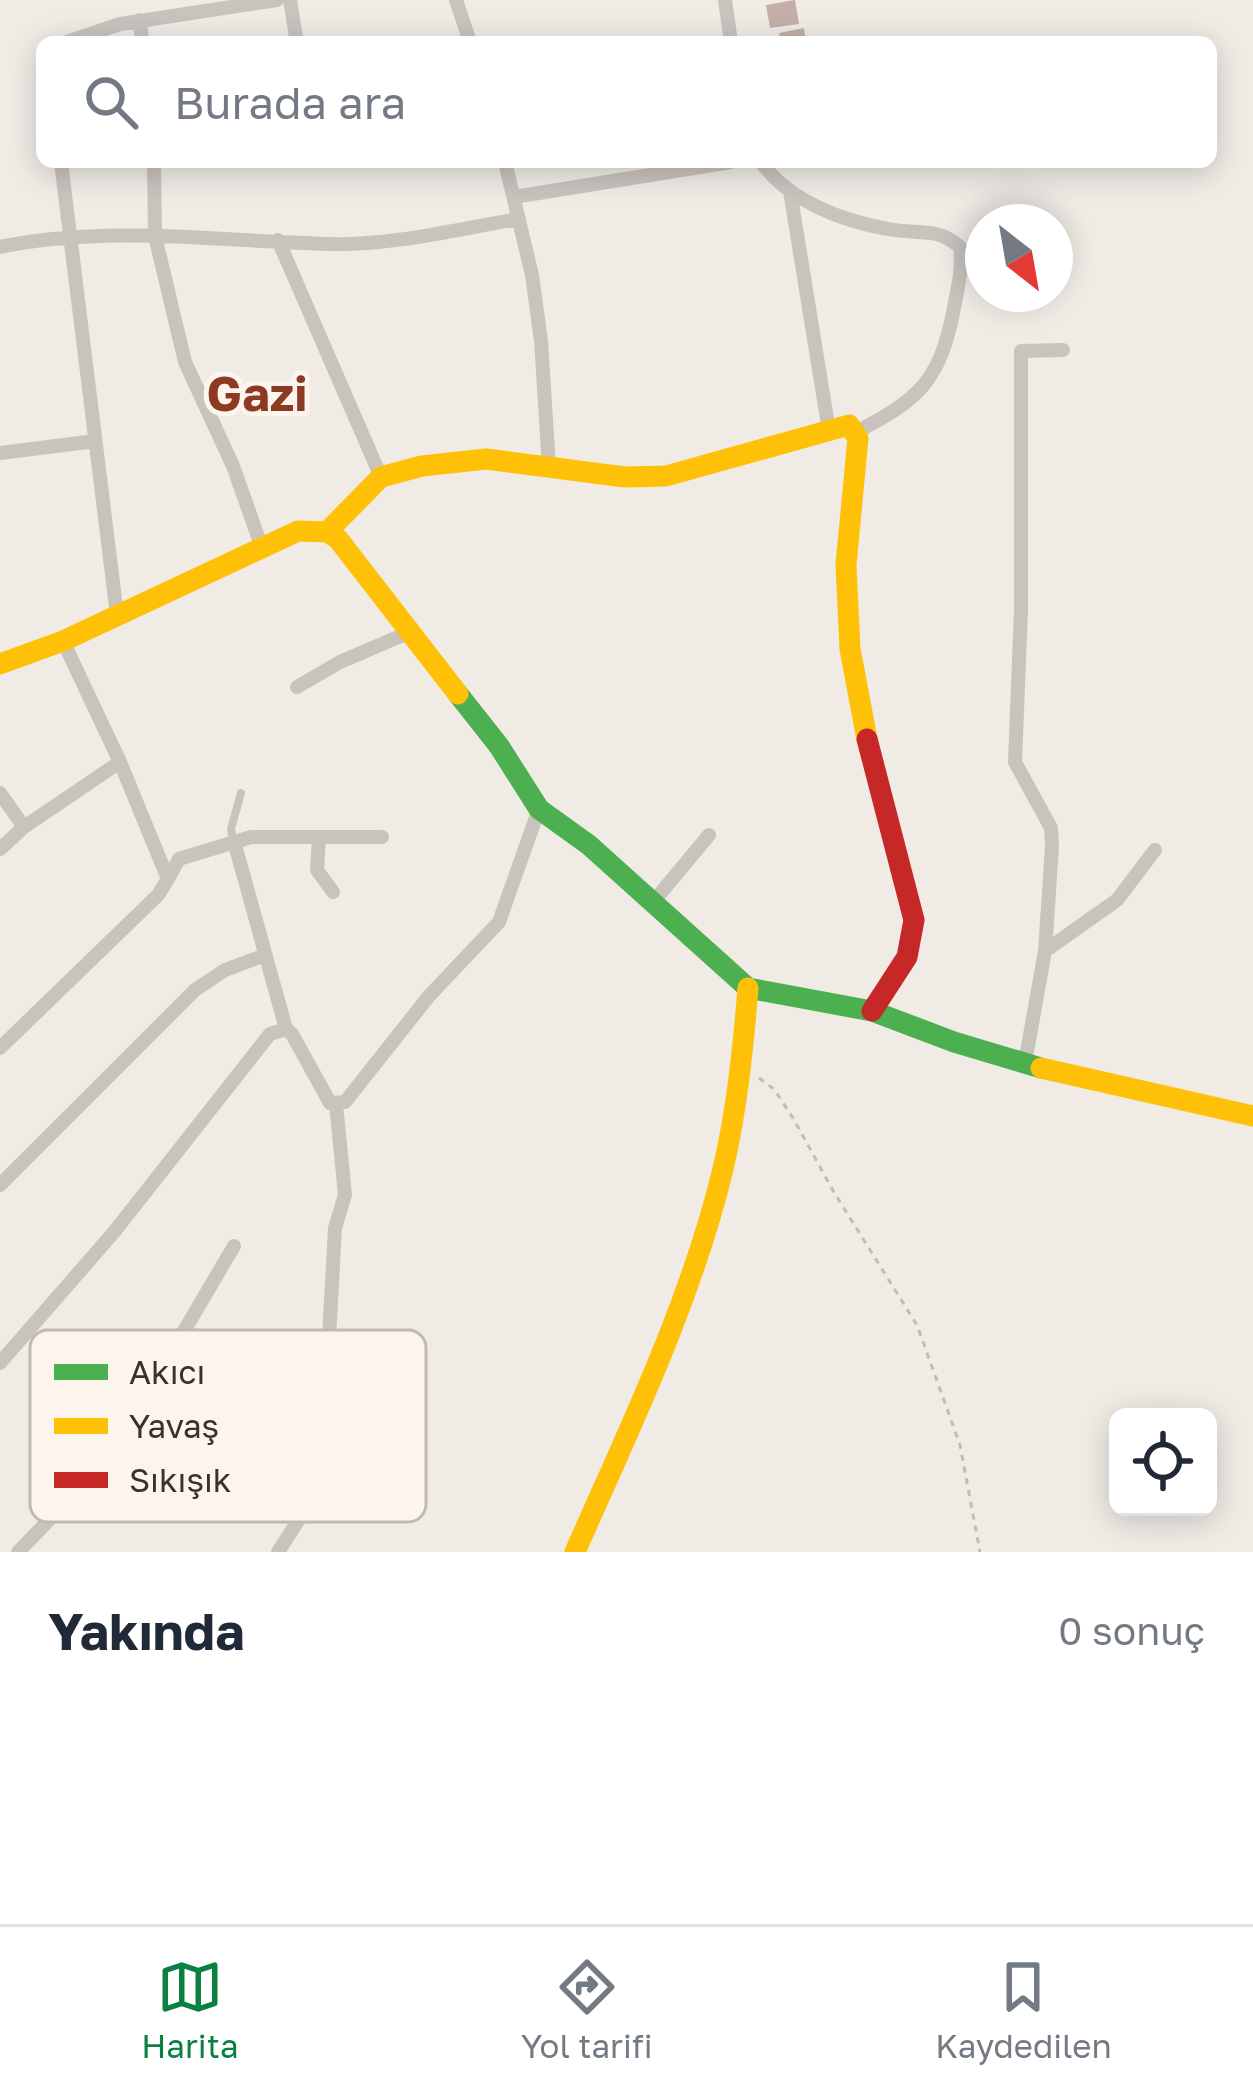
<!DOCTYPE html>
<html lang="tr">
<meta charset="utf-8">
<style>
body{margin:0;font-family:"Golos Text",sans-serif;background:#f2f2f3;color:#1f2937}
.controls{position:absolute;right:36px;bottom:36px;display:grid;overflow:hidden;border-radius:18px;box-shadow:0 6px 30px #0003}
.controls button{width:108px;height:108px;display:grid;place-items:center;padding:0;border:0;border-bottom:3px solid #e0e1e3;background:#fff;color:#1f2937;font:60px sans-serif}
.compass{position:absolute;left:965px;top:204px;width:108px;height:108px;border-radius:50%;background:#fff;box-shadow:0 6px 30px #0003;rotate:149deg}
.list{margin:0;padding:0;list-style:none}
h2{display:flex;justify-content:space-between;align-items:center;height:156px;margin:0;padding:0 48px;font-size:51px}
h2 small{font-size:39px;font-weight:400;color:#747a83}
.icon{flex:none;width:66px;height:66px;fill:none;stroke:currentColor;stroke-width:2;stroke-linecap:round;stroke-linejoin:round}
.map{position:relative;flex:none;width:1253px;height:1552px;overflow:hidden}
.search{position:absolute;background:#fff;box-shadow:0 6px 30px #0003;left:36px;right:36px;top:36px;height:132px;display:flex;align-items:center;gap:30px;box-sizing:border-box;padding:0 42px;border-radius:18px;color:#747a83;font-size:45px}
.sheet{height:372px;background:#fff}
nav{display:flex;justify-content:space-around;align-items:center;box-sizing:border-box;height:168px;border-top:3px solid #e0e1e3;background:#fff;font-size:33px;color:#747a83}
nav a{display:grid;justify-items:center;gap:6px}
nav .on{color:#0b8043}
.map>svg:first-child{display:block}
.building{fill:#c3afa7}
.lines{fill:none;stroke-linecap:round;stroke-linejoin:round}
.path{stroke:#c2bbb6;stroke-width:3;stroke-dasharray:6 6;stroke-linecap:butt}
.lane{stroke:#c9c3be;stroke-width:8}
.street{stroke:#c9c3be;stroke-width:14}
.fast{stroke:#4caf50;stroke-width:21}
.slow{stroke:#ffc107;stroke-width:21}
.jam{stroke:#c62828;stroke-width:21}
.labels{text-anchor:middle;stroke-width:10;stroke-linejoin:round;paint-order:stroke}
.district-label{font-size:48px;font-weight:bold;fill:#8c3b22;stroke:#fbf5ee}
.key{fill:#fbf5ee;stroke:#c1bab4;stroke-width:3}
.key-label{font-size:33px;fill:#3b302b}
</style>
<div class="map">
<svg width="1253" height="1552" viewBox="0 0 1253 1552">
<rect width="100%" height="100%" fill="#f0ebe5"/>
<path class="building" d="M795 0 799 24 770 28 766 5Z
M804 28 806 42H781L779 33Z"/>
<g class="lines">
<path class="path" d="M759 1078 774 1089 793 1118 835 1194 917 1325 960 1445 980 1552"/>
<path class="lane" d="M233 840 231 829 241 793"/>
<path class="street" d="M290 0 296 37
M456 0 470 42
M725 0 731 42
M140 20 142 42
M67 42 120 24 277 0
M61 162 117 615
M154 162 155 236 185 362 233 466 262 548
M505 162 532 275 541 341 549 466
M761 162C789 201 842 221 888 229 918 235 936 226 960 247 963 271 957 290 953 313 939 382 918 400 856 432
M790 191 829 431
M514 197 731 162
M278 240 381 477
M0 247C109 225 218 241 328 244 391 246 457 229 519 219
M0 453 95 441
M297 687 340 662 410 632
M0 793 24 827
M319 838 317 870 333 892
M234 841 286 1029
M0 849 24 827 120 762
M168 879 179 859 251 837H382
M654 901 709 835
M1045 951 1117 900 1155 850
M0 1048 158 895 168 879 120 762 63 641
M1025 1063 1045 951 1052 847 1051 828 1015 762 1021 610V351L1063 350
M0 1185 195 990 225 970 265 955
M0 1363 114 1232 270 1034 286 1029 292 1034 330 1103 345 1102 429 996 499 922 539 809
M18 1552 110 1457 234 1246
M278 1552 305 1510 322 1467 335 1228 345 1195 336 1104"/>
<path class="fast" d="M458 694 499 746 539 809 589 845 748 988 872 1011 954 1042 1041 1068"/>
<path class="slow" d="M327 532 381 477 422 466 486 459 625 477 666 476 849 425 858 438 846 565 850 649 867 739
M0 664 63 641 298 531 327 532 338 539 458 694
M1041 1068 1253 1116
M575 1552C630 1427 691 1302 723 1169 737 1109 743 1049 748 988"/>
<path class="jam" d="M867 739 914 920 907 957 872 1011"/>
</g>
<g class="labels">
<g class="district-label">
<text x="257" y="411">Gazi</text>
</g>
</g>
<rect x="30" y="1330" width="396" height="192" rx="18" class="key"/>
<rect x="54" y="1364" width="54" height="16" fill="#4caf50"/>
<rect x="54" y="1418" width="54" height="16" fill="#ffc107"/>
<rect x="54" y="1472" width="54" height="16" fill="#c62828"/>
<g class="key-label">
<text x="129" y="1384">Akıcı</text>
<text x="129" y="1438">Yavaş</text>
<text x="129" y="1492">Sıkışık</text>
</g>
</svg>
<div class="controls">
<button><svg class="icon" aria-label="locate" viewBox="0 0 24 24"><circle cx="12" cy="12" r="6"/><path d="M12 2v4M12 18v4M2 12h4M18 12h4"/></svg></button>
</div>
<svg class="compass" viewBox="-18 -18 36 36"><path d="M0-13l5 13h-10z" fill="#e53935"/><path d="M0 13l5-13h-10z" fill="#747a83"/></svg>
<div class="search"><svg class="icon" aria-label="search" viewBox="0 0 24 24"><circle cx="10" cy="10" r="6"/><path d="M15 15l6 6"/></svg>Burada ara</div>
</div>
<section class="sheet">
<h2>Yakında<small>0 sonuç</small></h2>
<ul class="list">
</ul>
</section>
<nav>
<a class="on"><svg class="icon" aria-label="map" viewBox="0 0 24 24"><path d="M3 6l6-2 6 2 6-2v14l-6 2-6-2-6 2zM9 4v14M15 6v14"/></svg>Harita</a>
<a><svg class="icon" aria-label="directions" viewBox="0 0 24 24"><path d="M12 3l9 9-9 9-9-9zM9 14v-3h6M13 9l2 2-2 2"/></svg>Yol tarifi</a>
<a><svg class="icon" aria-label="saved" viewBox="0 0 24 24"><path d="M7 4h10v16l-5-4-5 4z"/></svg>Kaydedilen</a>
</nav>
